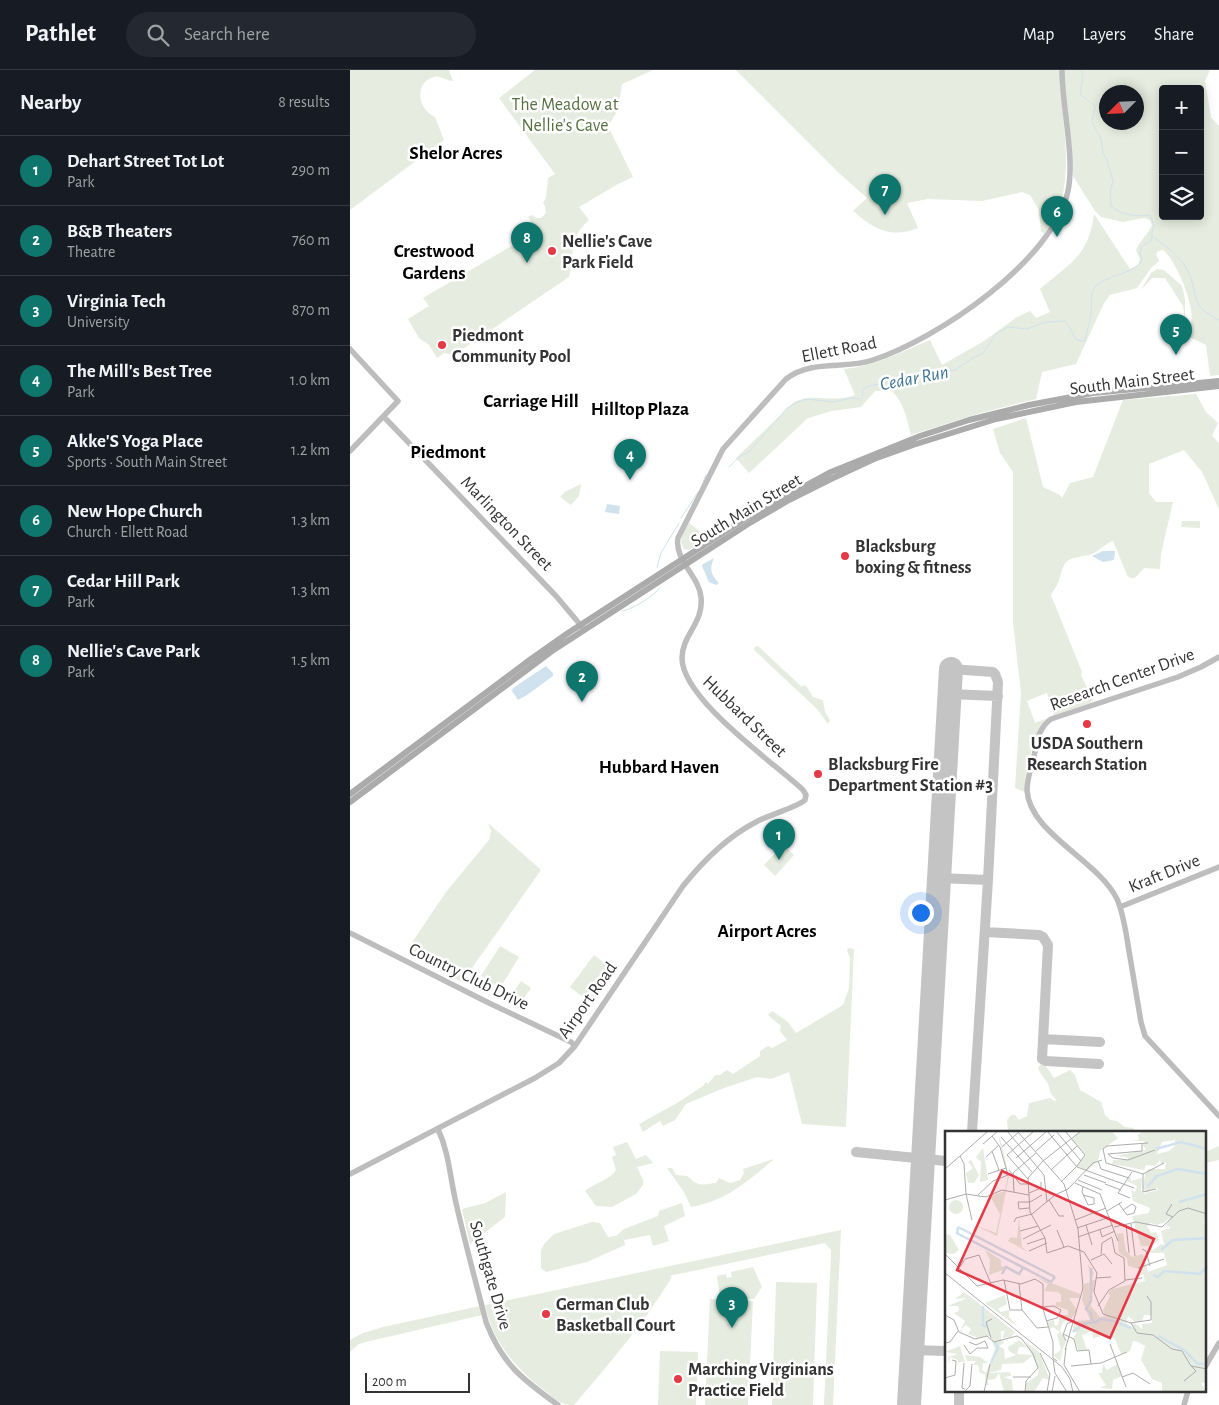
<!DOCTYPE html>
<meta charset="utf-8">
<style>
body{margin:0;font-family:"Alegreya Sans",sans-serif;background:#242831;color:#f1f3f6}
.controls{position:absolute;right:15px;top:15px;display:grid;overflow:hidden;border-radius:5px;box-shadow:0 2px 12px #0003}
.controls button{width:45px;height:45px;display:grid;place-items:center;padding:0;border:0;border-bottom:1px solid #363941;background:#171b24;color:#f1f3f6;font:25px sans-serif}
.compass{position:absolute;left:749px;top:15px;width:45px;height:45px;border-radius:50%;background:#171b24;box-shadow:0 2px 12px #0003;rotate:246deg}
.scale{position:absolute;left:15px;bottom:12px;width:105px;box-sizing:border-box;padding-left:5px;border:2px solid #333;border-top:0;font-size:14px;line-height:18px;white-space:nowrap;color:#333;-webkit-text-stroke:4px #fff;paint-order:stroke}
.you{position:absolute;left:570px;top:842px;width:18px;height:18px;margin:-12px;border:4px solid #fff;border-radius:50%;background:#1a73e8;box-shadow:0 0 0 8px #1a73e833}
.badge{display:grid;place-items:center;width:32px;height:32px;border-radius:50%;background:#0f766e;color:#fff;font-size:16px;font-weight:700}
.pin{position:absolute;translate:-50% -41px;filter:drop-shadow(0 1px 2px #0008)}
.pin::after{content:'';position:absolute;top:26px;width:18px;height:15px;background:inherit;clip-path:polygon(0 0,100% 0,50% 100%)}
.list{margin:0;padding:0;list-style:none}
h2{display:flex;justify-content:space-between;align-items:center;height:65px;margin:0;padding:0 20px;font-size:21px}
h2 small{font-size:16px;font-weight:400;color:#9ea1a6}
.list li{display:grid;grid-template-columns:32px 1fr auto;gap:15px;align-items:center;box-sizing:border-box;height:70px;padding:0 20px;border-top:1px solid #363941}
.list b{display:block;font-size:19px;white-space:nowrap}
.list p{margin:0;font-size:16px;white-space:nowrap;color:#9ea1a6}
.list em{font-size:16px;font-style:normal;color:#9ea1a6}
.icon{flex:none;width:28px;height:28px;fill:none;stroke:currentColor;stroke-width:2;stroke-linecap:round;stroke-linejoin:round}
.map{position:relative;flex:none;width:869px;height:1335px;overflow:hidden}
header{display:flex;align-items:center;gap:30px;box-sizing:border-box;height:70px;padding:0 25px;background:#171b24;border-bottom:1px solid #363941}
header strong{font-size:24px}
nav{display:flex;gap:28px;margin-inline-start:auto;font-size:18px}
.search{width:350px;height:45px;background:#242831;display:flex;align-items:center;gap:12px;box-sizing:border-box;padding:0 18px;border-radius:28px;color:#9ea1a6;font-size:19px}
main{display:flex}
aside{flex:1;background:#171b24}
.map>svg:first-child{display:block}
.green{fill:#e6ecdf;fill-rule:evenodd}
.water{fill:#cfe2ee}
.lines{fill:none;stroke-linecap:round;stroke-linejoin:round}
.stream{stroke:#cfe2ee;stroke-width:1}
.taxiway{stroke:#c4c4c4;stroke-width:10}
.runway{stroke:#c4c4c4;stroke-width:24}
.secondary{stroke:#bdbdbd;stroke-width:5.5}
.primary{stroke:#ababab;stroke-width:6}
.poi-dot{fill:#e63946;stroke:#fff;stroke-width:2}
.labels{text-anchor:middle;stroke-width:5;stroke-linejoin:round;paint-order:stroke}
.park-label{font-size:18px;fill:#56703f;stroke:#fff}
.poi-label{font-size:18px;font-weight:bold;fill:#333;stroke:#fff;text-anchor:start}
.street-label{font-size:18px;fill:#333;stroke:#fff}
.neighbourhood-label{font-size:19px;font-weight:bold;fill:#000;stroke:#fff}
.water-label{font-size:19px;font-style:italic;fill:#3f7597;stroke:#fff}
.inset-river{fill:none;stroke:#cfe2ee;stroke-width:2.5}
.inset-road{fill:none;stroke:#adadad;stroke-width:1}
.view{fill:#e63946;fill-opacity:0.15;stroke:#e63946;stroke-width:2.5}
.inset-edge{fill:none;stroke:#333;stroke-width:2.5}
</style>
<header>
<strong>Pathlet</strong>
<div class="search"><svg class="icon" aria-label="search" viewBox="0 0 24 24"><circle cx="10" cy="10" r="6"/><path d="M15 15l6 6"/></svg>Search here</div>
<nav><a>Map</a><a>Layers</a><a>Share</a></nav>
</header>
<main>
<aside>
<h2>Nearby<small>8 results</small></h2>
<ul class="list">
<li><span class="badge">1</span><div><b>Dehart Street Tot Lot</b><p>Park</p></div><em>290 m</em></li>
<li><span class="badge">2</span><div><b>B&amp;B Theaters</b><p>Theatre</p></div><em>760 m</em></li>
<li><span class="badge">3</span><div><b>Virginia Tech</b><p>University</p></div><em>870 m</em></li>
<li><span class="badge">4</span><div><b>The Mill's Best Tree</b><p>Park</p></div><em>1.0 km</em></li>
<li><span class="badge">5</span><div><b>Akke'S Yoga Place</b><p>Sports · South Main Street</p></div><em>1.2 km</em></li>
<li><span class="badge">6</span><div><b>New Hope Church</b><p>Church · Ellett Road</p></div><em>1.3 km</em></li>
<li><span class="badge">7</span><div><b>Cedar Hill Park</b><p>Park</p></div><em>1.3 km</em></li>
<li><span class="badge">8</span><div><b>Nellie's Cave Park</b><p>Park</p></div><em>1.5 km</em></li>
</ul>
</aside>
<div class="map">
<svg width="869" height="1335" viewBox="0 0 869 1335">
<rect width="100%" height="100%" fill="#fff"/>
<path class="green" d="M0 0H99L103 11C96 11 90 5 84 7 64 12 67 39 85 47L94 70 0 140Z
M185 0H303L272 14 268 40 258 56 283 107 268 114 229 137 239 150C218 168 225 184 219 207L104 285 94 283 87 288 79 275 69 268 58 249 79 236 73 228 187 161 178 147 182 145 186 148H191L196 143 195 136 193 133 196 128 198 108 205 104 149 28Z
M386 0H710C710 53 731 120 694 164L691 161 689 140 680 125 672 122 632 131 578 129 557 133 568 158C540 169 524 159 503 141L517 128 490 104Z
M713 0H860L855 11 861 47 869 56V305L860 306 856 275 835 265C836 262 840 258 841 254 846 238 826 190 813 180L808 181 806 184 809 191 801 198 787 218 760 225 754 233 726 294 692 302 686 329 627 344 561 365C557 349 554 333 542 321H525L511 337 482 341 458 348 399 403 386 388 444 332C465 322 483 334 505 325L494 299C525 296 551 282 580 270L592 295 634 271 667 247 680 241 686 248 700 242 690 219C719 194 739 186 744 144L780 199 788 195 790 189 786 180C790 171 798 164 802 155L800 150 794 148 773 152 751 147 745 141 723 106ZM813 19H850V146H813ZM756 22H786V52H756Z
M807 199 814 200 832 216 835 229V251L833 236 815 208H802L791 220 801 203Z
M846 324 856 342 868 353 862 366 869 373V439L852 402 834 380 799 394V423L806 432H823L811 484 810 499 794 498 785 508H780L777 505 763 471C754 474 749 481 742 484 736 486 723 487 719 490 711 494 711 508 707 515 705 519 702 522 701 525L732 602 731 605 743 630 740 633 704 645 697 623 677 631 685 653 695 649C686 661 672 708 675 722L665 718 671 623 663 552V402L650 383 643 359 676 348 693 417 710 425 712 428 720 413 743 407 773 330Z
M231 414 229 426 221 435 210 427 215 422Z
M832 451H850V458L831 457Z
M339 453 359 468 339 480 334 479C328 469 334 462 339 453Z
M408 576 452 617 454 615 457 617 463 627 473 630 475 642 480 650 478 654 467 639 404 580 405 577Z
M138 753 191 800 112 912 77 895 67 882 57 880 96 822 139 770 141 761Z
M433 775 444 785 425 806 414 795Z
M150 876 169 887 150 918 131 906Z
M499 878 504 879 496 1057 452 1054 439 1002 421 1009 407 1007 374 1018 336 1034 325 1050 313 1056 310 1051 293 1062 289 1054 327 1033 353 1016 356 1012 358 1014 365 1005H370L377 1000 383 1004 410 986V981L418 976 422 978 437 970 430 961 431 956 418 945 422 941 438 952 446 963 493 935 499 918 500 888 497 880Z
M244 885 265 901 241 933 220 917Z
M171 911 181 918 170 934 160 927Z
M691 994 695 995 704 1008 720 1000 725 1005 730 1020 751 1032 755 1045 760 1050 767 1051 775 1057 783 1058 787 1062H658L657 1050 661 1045H665L669 1050 677 1046 679 1033 700 1028 704 1031 707 1030C697 1021 702 1022 697 1012 694 1007 690 1004 688 998Z
M277 1072 286 1089 296 1085 303 1093 287 1097 293 1110V1115L286 1124 262 1137 246 1136 235 1121C245 1113 259 1110 266 1100L262 1087 266 1085 263 1077Z
M869 1076V1090L855 1093V1082Z
M424 1089C397 1112 376 1131 341 1137L334 1122 317 1098H322L326 1105 337 1106C350 1117 349 1115 366 1113L369 1108 380 1113 390 1110 394 1103 393 1099Z
M156 1122 155 1147 120 1174 112 1139 135 1133Z
M332 1133 335 1146 314 1156 319 1171 303 1176 300 1165 274 1170 275 1175 237 1192 196 1202 191 1198V1180L195 1173 204 1164 242 1152 250 1153 258 1167 266 1166 274 1159 308 1146 309 1141Z
M491 1160 483 1335H474L481 1185V1180L475 1173 319 1206 322 1207C294 1253 259 1294 224 1335 209 1335 206 1329 194 1320 166 1299 142 1271 135 1235Z
M403 1197 412 1217 404 1229 370 1227 367 1206 376 1204 377 1208 382 1207 381 1202Z
M426 1212 467 1213 463 1335H422Z
M360 1229 403 1231 398 1335H355Z
M130 1236 132 1245 20 1271 9 1274 0 1282V1270L13 1263 33 1257Z
M310 1281 348 1282 346 1335H308Z"/>
<path class="water" d="M257 434 270 436 269 444 255 442Z
M753 481H765L764 490 753 492 742 486Z
M364 488C359 499 361 505 369 513L366 515 359 512 352 496 353 494Z
M196 596 203 603V606L177 625 168 630 162 621 163 618Z"/>
<g class="lines">
<path class="stream" d="M803 167C815 175 827 184 835 196 851 221 835 234 869 250
M379 397 389 387 400 381 437 338 448 332 457 329 483 332 501 328 510 329 513 326 512 320 518 316 535 313 551 314 559 308 605 300 623 288 633 283 646 264 658 257 677 259 696 252 715 251 720 258 726 270 733 271 735 270C736 266 741 247 741 243 742 235 740 222 746 216 758 204 787 204 792 189L790 184 791 177 802 170V162L804 156 801 147 798 145C785 147 771 145 761 136L760 123 763 111 757 90 753 83 751 69 742 52 745 36 731 25V15L733 10 732 0
M353 412 356 405
M331 448 348 422
M307 497 311 483 329 453
M272 541C280 541 305 525 310 518"/>
<path class="taxiway" d="M601 599 643 602 645 604 648 612 638 810 622 1062
M599 624 648 626
M589 808 638 810
M635 862 689 865 693 867 698 875 692 989 696 991 749 994
M693 969 750 972
M506 1082 596 1091
M562 1280 596 1281
M609 1335V1321"/>
<path class="runway" d="M559 1335 601 599"/>
<path class="secondary" d="M0 279 48 331 0 381
M34 347 206 526 233 558
M869 587 851 597 828 607 701 649C688 658 687 673 684 686 681 697 677 709 677 720 679 763 748 790 767 829 774 845 776 863 779 881 783 904 787 928 791 952L795 966 869 1046
M770 837 869 797
M0 863 139 933 221 972 225 976
M88 1059C99 1083 100 1107 106 1133 115 1173 126 1212 136 1252 152 1294 172 1309 208 1335
M0 1104 185 1008 209 993 225 976 333 816C353 791 377 767 406 752 416 746 450 736 455 730L456 725 453 720C423 692 332 629 332 588 332 565 354 553 351 527 349 506 324 490 328 468L373 379 436 309C462 289 494 300 523 290 587 269 703 191 718 121 725 87 712 37 712 0
M855 1297 869 1273
M834 1335 838 1321"/>
<path class="primary" d="M0 724 181 589 218 563 396 448 481 402 570 366 619 350 679 335 743 323 869 311
M0 732 202 581 398 454 439 430 481 409 524 389 563 375 646 349 726 332 869 316"/>
</g>
<g class="poi-dot">
<circle cx="202" cy="181" r="5"/>
<circle cx="92" cy="275" r="5"/>
<circle cx="495" cy="486" r="5"/>
<circle cx="737" cy="654" r="5"/>
<circle cx="468" cy="704" r="5"/>
<circle cx="196" cy="1244" r="5"/>
<circle cx="328" cy="1309" r="5"/>
</g>
<g class="labels">
<g class="park-label">
<text x="215" y="40">The Meadow at<tspan x="215" dy="21">Nellie's Cave</tspan></text>
</g>
<g class="poi-label">
<text x="212" y="177">Nellie's Cave<tspan x="212" dy="21">Park Field</tspan></text>
<text x="102" y="271">Piedmont<tspan x="102" dy="21">Community Pool</tspan></text>
<text x="505" y="482">Blacksburg<tspan x="505" dy="21">boxing &amp; fitness</tspan></text>
<text x="737" y="679" text-anchor="middle">USDA Southern<tspan x="737" dy="21">Research Station</tspan></text>
<text x="478" y="700">Blacksburg Fire<tspan x="478" dy="21">Department Station #3</tspan></text>
<text x="206" y="1240">German Club<tspan x="206" dy="21">Basketball Court</tspan></text>
<text x="338" y="1305">Marching Virginians<tspan x="338" dy="21">Practice Field</tspan></text>
</g>
<g class="street-label">
<text transform="translate(489 279) rotate(-11)" y="6">Ellett Road</text>
<text transform="translate(782 311) rotate(-7)" y="6">South Main Street</text>
<text transform="translate(396 440) rotate(-31)" y="6">South Main Street</text>
<text transform="translate(157 453) rotate(46)" y="6">Marlington Street</text>
<text transform="translate(772 609) rotate(-20)" y="6">Research Center Drive</text>
<text transform="translate(395 646) rotate(44)" y="6">Hubbard Street</text>
<text transform="translate(814 803) rotate(-22)" y="6">Kraft Drive</text>
<text transform="translate(119 906) rotate(26)" y="6">Country Club Drive</text>
<text transform="translate(237 930) rotate(-55)" y="6">Airport Road</text>
<text transform="translate(141 1205) rotate(74)" y="6">Southgate Drive</text>
</g>
<g class="neighbourhood-label">
<text x="106" y="89">Shelor Acres</text>
<text x="84" y="187">Crestwood<tspan x="84" dy="22">Gardens</tspan></text>
<text x="181" y="337">Carriage Hill</text>
<text x="290" y="345">Hilltop Plaza</text>
<text x="98" y="388">Piedmont</text>
<text x="309" y="703">Hubbard Haven</text>
<text x="417" y="867">Airport Acres</text>
</g>
<g class="water-label">
<text transform="translate(564 307) rotate(-11)" y="7">Cedar Run</text>
</g>
</g>
<g transform="translate(595 1061)">
<rect width="261" height="261" fill="#fff"/>
<path d="M57 0 55 7 64 45 52 105 30 94 51 102 55 83 45 65 60 60 63 44 54 9ZM136 0H166L173 7 155 20 153 29 142 40 132 35 141 24 127 8ZM198 0H261V92L257 91 262 94V251L256 252 261 261H217V252L207 248 196 229 200 215 193 211 188 210 185 220 176 223 170 208 160 204 148 207 147 200 137 204 142 219H133L129 206 132 201H127L130 190 145 189 137 169 139 153 146 151 143 133 149 142 146 149H150L149 160 145 161 146 175 155 186 160 185 158 179 165 165 163 162 167 158 200 150 198 143 194 145V138L183 135 182 127 174 122 172 103 178 102 181 120 187 126 198 123 203 141 222 134 219 122H206L203 115H196L187 85 204 82 205 77 188 70 186 59 190 61 192 55 182 50 186 45V50L197 47 196 59 199 63 212 59 213 56 201 62 198 57 200 44 203 38H220L221 31 216 33 215 29 210 35 201 34 199 39 167 33 168 29H183L182 26 169 25 201 19 198 14 200 10H186L194 9 193 4ZM230 9V15L224 20 212 23 217 11ZM225 86 221 94 226 97 216 100 219 113 223 115 216 113 207 120V114L214 109 211 101 206 102 202 95 206 92 212 94 220 91ZM199 184H206L207 192 197 193V198L191 193 187 192 189 197 181 193 183 185 190 191H197ZM38 17 43 49 35 51 36 31 31 26ZM26 29 34 44 29 52H23L21 42 28 37 23 31ZM4 76a7 7 0 1 1 14 0a7 7 0 1 1-14 0ZM74 87 77 116 83 121 63 110 66 106 72 107ZM0 103 5 104 14 119 9 123 0 122ZM40 119 56 129V135L60 136 58 139 44 144 45 129ZM93 147 135 163V167H124L132 179 126 188 118 191 115 199 121 211 113 229 119 218 115 230 111 227 109 224 116 219 112 204 115 201 108 196 105 198 102 191 109 189 110 195 113 194 115 184H123V179L111 175V171H116V164L113 161 99 160 103 153ZM19 161 70 201 66 206 57 207 60 200H56V208L59 212 54 215 59 218 60 228 71 224 64 220 63 216 74 209 82 216H74L72 223 88 224 78 232 57 233 56 239 42 242 65 241 66 245 59 246 67 249 68 261H59L54 242 50 248 42 249 44 253 41 255 40 243 35 242 33 234H28L31 230H22L20 224 35 226 43 232H38L37 239 41 242 50 218 45 205 34 207 20 202 23 203 26 198 21 194 16 198 18 201 15 200 20 190 9 182 14 180 13 175H3L22 167 10 168ZM60 164 62 173 53 178 56 181 64 179V186L73 196 40 172ZM81 211 94 221 105 249 98 247 89 261H81L80 253 93 244 94 239ZM15 215 20 231H14L13 235V229L5 226 4 234 3 226 13 223 0 221ZM158 233 162 239 172 233 177 245 168 249 167 258 155 257 161 254 153 242H157Z" fill="#e6ecdf" fill-rule="evenodd"/>
<path class="inset-river" d="M211 18 236 11 262 18M202 56 212 45 233 38 262 43M234 71 262 63M13 96 12 102 106 151 110 146M13 96 110 146M216 119 228 109 262 107M146 137V170L141 178 146 182 147 188 150 192 155 188 169 190 186 197M57 143 61 136 74 143 78 137M208 144 213 146 219 140 255 143 262 135M38 175V194L41 196M128 201 138 193 149 191M213 205 239 219 253 233H262M46 232 53 217 50 211"/>
<path class="inset-road" d="M62 0 99 44 102 71M72 0 119 53 133 98 138 157 120 219M102 0 132 36 189 57M111 0 136 30M120 0 140 24 132 35M136 0 98 30 83 47 85 81 100 107 102 122 123 115 139 121 152 142 149 161 158 183 186 192 192 202 208 204 227 218 237 220 246 235 262 238M56 6 87 41M38 13 53 0M57 16 75 0M47 20 54 39M90 21 109 4M163 23 168 27 183 29 210 19M163 23 197 20V13M41 26 54 14M71 27 102 0M153 30 156 38 184 47M0 38 15 25M64 39 75 53H83M106 39 132 15M43 43 61 37M198 43 161 32 158 18 162 15 203 12M198 43V61L211 58M198 43 219 32M139 44 161 52M83 48 62 24 89 0M133 49 157 59M116 51 132 35M130 52 155 63 173 110M160 53 176 59M138 55 137 61 138 63 143 74 149 73V67L138 64M69 61 68 42 91 22M84 62 96 57V51M33 64 48 50 63 44 55 16 47 5M185 67 173 62 187 41M0 69 21 63 19 33 15 25 43 0M104 69 114 85H119M174 73 182 84 189 82M227 73 221 83 228 86M84 77 74 78 73 71H85L97 64M178 79 187 73 191 76 189 82M162 80 177 71M27 89 21 63 41 66 57 59 84 64M130 89 161 77M69 91 71 87 87 83 110 64 123 58 148 32 157 29M181 93 184 122M186 93 190 125M141 94 147 114M169 96 191 91 217 96 234 80 243 77 262 83M132 97 165 86M112 99 119 116M155 99 157 106 170 100M75 100 93 95M133 106 168 94M78 108 106 94M82 113 100 107M197 118 201 120 205 135M84 120 102 112M0 123 32 155 58 149 76 153 90 148 98 153V178L108 211V227L112 230M156 123 157 112 167 106M146 129 159 123 167 133M15 136 20 128 34 124 46 153M193 137 219 128M0 142 117 236 125 248 128 261M151 147 166 146M59 149 65 179H77M180 149 197 147M74 153 77 179 92 197 103 196M153 175 164 159 180 150 179 127 170 122 167 107M98 176 109 175 116 179 112 187 101 190M0 184 9 189 14 201 30 208 42 205 49 211 72 205 77 208 88 223 93 237 81 250 80 261M185 192 206 189V171L202 165M118 203 129 208 132 220 144 219 146 233M46 207 41 191 47 188M121 210 118 204 122 193 130 189M0 212 5 211 13 200M165 213 181 256M19 214 25 223 32 217H43L40 210 31 214 24 211M121 217 119 234 135 261M95 222 105 243 102 261M108 228 110 242 122 261M19 232 17 257 20 258M126 235 156 232 182 221M68 246H86M177 246 188 242 205 253M0 247 10 244 11 230 7 229M239 250 251 240 246 235M19 261 25 255 27 233M39 261 45 233M107 261 110 245"/>
<path class="view" d="M57 40 209 108 165 207 12 139Z"/>
<rect width="261" height="261" class="inset-edge"/>
</g>
</svg>
<div class="controls">
<button>+</button>
<button>−</button>
<button><svg class="icon" aria-label="layers" viewBox="0 0 24 24"><path d="M12 4l9 5-9 5-9-5zM3 14l9 5 9-5"/></svg></button>
</div>
<svg class="compass" viewBox="-18 -18 36 36"><path d="M0-13l5 13h-10z" fill="#e53935"/><path d="M0 13l5-13h-10z" fill="#9ea1a6"/></svg>
<div class="scale">200 m</div>
<div class="you"></div>
<div class="pin badge" style="left:429px;top:790px">1</div>
<div class="pin badge" style="left:232px;top:632px">2</div>
<div class="pin badge" style="left:382px;top:1258px">3</div>
<div class="pin badge" style="left:280px;top:410px">4</div>
<div class="pin badge" style="left:826px;top:285px">5</div>
<div class="pin badge" style="left:707px;top:167px">6</div>
<div class="pin badge" style="left:535px;top:145px">7</div>
<div class="pin badge" style="left:177px;top:193px">8</div>
</div>
</main>
